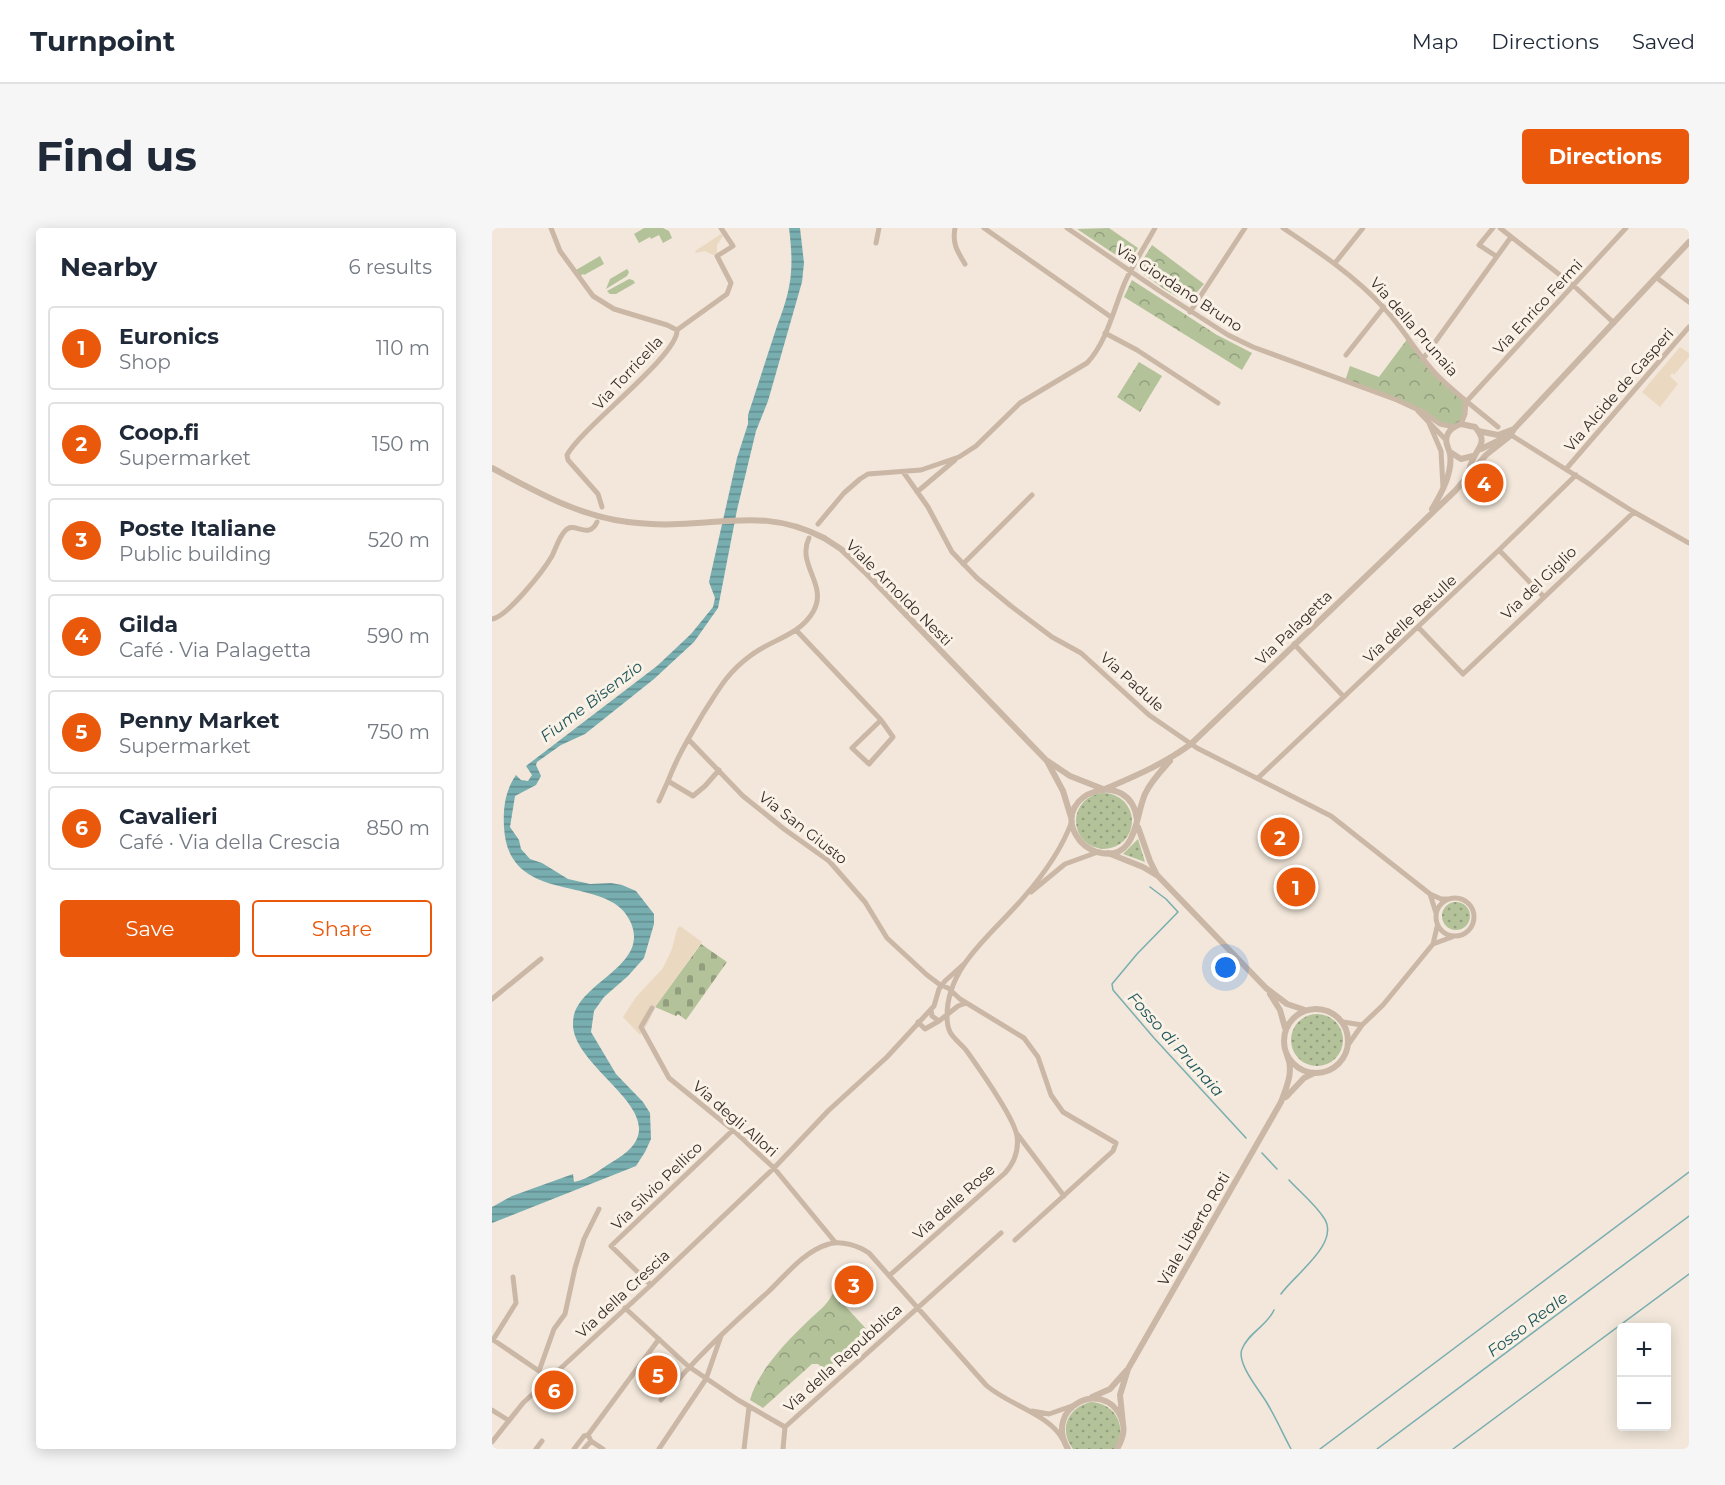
<!DOCTYPE html>
<meta charset="utf-8">
<style>
body{margin:0;font-family:Montserrat,sans-serif;background:#f6f6f7;color:#1f2937}
.controls{position:absolute;right:18px;bottom:18px;display:grid;overflow:hidden;border-radius:6px;box-shadow:0 3px 15px #0003}
.controls button{width:54px;height:54px;display:grid;place-items:center;padding:0;border:0;border-bottom:2px solid #e0e1e3;background:#fff;color:#1f2937;font:30px sans-serif}
.you{position:absolute;left:734px;top:740px;width:21px;height:21px;margin:-15px;border:4px solid #fff;border-radius:50%;background:#1a73e8;box-shadow:0 0 0 9px #1a73e833}
.badge{display:grid;place-items:center;width:39px;height:39px;border-radius:50%;background:#ea580c;color:#fff;font-size:20px;font-weight:700}
.pin{position:absolute;translate:-50% -50%;border:3px solid #fff;box-shadow:0 2px 6px #0006}
.list{margin:0;padding:0;list-style:none}
h2{display:flex;justify-content:space-between;align-items:center;height:78px;margin:0;padding:0 24px;font-size:26px}
h2 small{font-size:20px;font-weight:400;color:#747a83}
.list li{display:grid;grid-template-columns:39px 1fr auto;gap:18px;align-items:center;box-sizing:border-box;height:84px;margin:0 12px 12px;padding:0 12px;border:2px solid #e0e1e3;border-radius:6px}
.list b{display:block;font-size:22px;white-space:nowrap}
.list p{margin:0;font-size:20px;white-space:nowrap;color:#747a83}
.list em{font-size:20px;font-style:normal;color:#747a83}
.actions{display:flex;gap:12px;padding:18px 24px}
.actions a{flex:1;padding:14px 0;border:2px solid #ea580c;border-radius:6px;text-align:center;font-size:21px;color:#ea580c}
.actions .main{background:#ea580c;color:#fff}
.map{position:relative;flex:none;width:1197px;height:1221px;overflow:hidden;border-radius:6px}
header{display:flex;align-items:center;gap:36px;box-sizing:border-box;height:84px;padding:0 30px;background:#fff;border-bottom:2px solid #e0e1e3}
header strong{font-size:28px}
nav{display:flex;gap:33px;margin-inline-start:auto;font-size:21px}
.intro{display:flex;align-items:center;justify-content:space-between;box-sizing:border-box;height:144px;padding:0 36px}
h1{margin:0;font-size:42px}
.button{padding:15px 27px;border-radius:6px;background:#ea580c;color:#fff;font-size:21px;font-weight:700}
main{display:flex;gap:36px;padding:0 36px}
aside{flex:1;background:#fff;border-radius:6px;box-shadow:0 3px 15px #0003}
.map>svg:first-child{display:block}
.grass{fill:url(#grass-dots)}
.forest{fill:url(#forest-crowns)}
.cemetery{fill:url(#cemetery-stones)}
.garden{fill:#b4c29a}
.plaza{fill:#ebd8c1}
.water{fill:url(#water-rules)}
.lines{fill:none;stroke-linecap:round;stroke-linejoin:round}
.stream{stroke:#78aeb0;stroke-width:1.5}
.minor{stroke:#cbb7a6;stroke-width:5}
.tertiary{stroke:#cbb7a6;stroke-width:6}
.tertiary-bridge{stroke:#cbb7a6;stroke-width:6}
.labels{text-anchor:middle;stroke-width:6;stroke-linejoin:round;paint-order:stroke}
.street-label{font-size:15px;fill:#362c27;stroke:#faf1e7}
.water-label{font-size:16px;font-style:italic;fill:#1c5559;stroke:#faf1e7}
</style>
<header>
<strong>Turnpoint</strong>
<nav><a>Map</a><a>Directions</a><a>Saved</a></nav>
</header>
<div class="intro"><h1>Find us</h1><a class="button">Directions</a></div>
<main>
<aside>
<h2>Nearby<small>6 results</small></h2>
<ul class="list">
<li><span class="badge">1</span><div><b>Euronics</b><p>Shop</p></div><em>110 m</em></li>
<li><span class="badge">2</span><div><b>Coop.fi</b><p>Supermarket</p></div><em>150 m</em></li>
<li><span class="badge">3</span><div><b>Poste Italiane</b><p>Public building</p></div><em>520 m</em></li>
<li><span class="badge">4</span><div><b>Gilda</b><p>Café · Via Palagetta</p></div><em>590 m</em></li>
<li><span class="badge">5</span><div><b>Penny Market</b><p>Supermarket</p></div><em>750 m</em></li>
<li><span class="badge">6</span><div><b>Cavalieri</b><p>Café · Via della Crescia</p></div><em>850 m</em></li>
</ul>
<div class="actions"><a class="main">Save</a><a>Share</a></div>
</aside>
<div class="map">
<svg width="1197" height="1221" viewBox="0 0 1197 1221">
<defs>
<pattern id="grass-dots" width="8" height="8" patternUnits="userSpaceOnUse" patternTransform="scale(1.5)"><rect width="8" height="8" fill="#b4c29a"/><path d="M2 2h.1M6 6h.1" fill="none" stroke="#939e7e" stroke-width="1.8" stroke-linecap="round"/></pattern>
<pattern id="forest-crowns" width="20" height="18" patternUnits="userSpaceOnUse" patternTransform="scale(1.5)"><rect width="20" height="18" fill="#b4c29a"/><path d="M2 6a3 3 0 1 1 6 0M12 15a3 3 0 1 1 6 0" fill="none" stroke="#939e7e"/></pattern>
<pattern id="cemetery-stones" width="16" height="16" patternUnits="userSpaceOnUse" patternTransform="scale(1.5)"><rect width="16" height="16" fill="#b4c29a"/><path d="M2 7V4a2 2 0 0 1 4 0v3zM10 15v-3a2 2 0 0 1 4 0v3z" fill="#939e7e"/></pattern>
<pattern id="water-rules" width="6" height="5" patternUnits="userSpaceOnUse" patternTransform="scale(1.5)"><rect width="6" height="5" fill="#78aeb0"/><path d="M0 2.5h6" fill="none" stroke="#638e8f"/></pattern>
</defs>
<rect width="100%" height="100%" fill="#f2e7da"/>
<path class="grass" d="M584 593a28 28 0 1 1 56 0a28 28 0 1 1-56 0Z
M646 611 653 634 631 626Z
M950 688a14 14 0 1 1 28 0a14 14 0 1 1-28 0Z
M799 812a26 26 0 1 1 52 0a26 26 0 1 1-52 0Z
M599 1174C624 1175 637 1201 622 1221H581C566 1202 576 1179 599 1174Z"/>
<path class="forest" d="M617 0 646 20 636 35 585 1Z
M660 17 712 56 698 72C683 72 658 50 645 41Z
M640 52 725 107 760 125 750 142 632 69Z
M916 110 931 131 974 174 969 196 953 197 934 186 853 153 858 138 887 149Z
M647 134 670 148 648 184 625 169Z
M341 1065 378 1105 333 1142 326 1136H320L271 1180 258 1172C266 1143 294 1114 316 1093 325 1084 335 1078 341 1065Z"/>
<path class="cemetery" d="M209 716 235 734 194 792 186 786 184 788 163 779Z"/>
<path class="garden" d="M152 0H171L177 3 180 10 171 15 167 7 159 11 158 9 147 15 142 6Z
M108 28 112 36 92 47 91 46 88 48 84 42Z
M135 41 137 44 135 48 114 61 118 51Z
M137 51 141 52 143 55 124 66H118L115 63Z"/>
<path class="plaza" d="M229 6 231 8 225 17V25L221 27 213 23 204 25 203 23Z
M1188 119 1197 125V129L1182 147 1180 145 1178 148 1186 156 1168 179 1150 164Z
M188 698 210 714 163 779 156 795 148 807 131 789 144 769 171 740 180 721 185 701Z"/>
<path class="water" d="M297 0H308L312 35 310 54 276 173 264 203 245 282 226 380 202 414 162 451 93 506 69 517 45 534 44 537 49 548 44 557 23 568 18 599 27 612 29 621 38 631 50 635 76 651 98 656 119 655 130 657 144 663 162 686V696L152 730 136 748 112 769 102 783 99 804 124 846 151 874 158 885 159 911 153 924 144 938 0 995V979L2 978 20 968 81 946 82 954C98 951 111 939 125 931 194 888 79 843 81 795 81 755 158 740 139 695 118 643 16 682 12 599 11 580 13 563 24 547L29 552 36 553 40 547 34 538 165 438 199 406 221 379 223 370 217 354 245 230 256 196V187L285 98C300 60 302 40 297 0Z"/>
<g class="lines">
<path class="stream" d="M658 659 674 671 686 684 645 726 620 756 621 762 662 810 754 910
M770 925 785 941
M789 1066C802 1047 849 1015 832 990 823 976 808 964 797 952
M782 1082C775 1098 756 1105 750 1121 744 1135 768 1163 775 1175 784 1190 791 1206 799 1221
M828 1221 1197 944
M885 1221 1197 988
M961 1221 1197 1046"/>
<path class="minor" d="M59 0 68 23 101 68 122 81 175 97 185 102
M463 0C460 15 465 23 473 36
M492 0 619 89
M575 0 669 64 736 107 761 119 905 172 931 184 948 196 962 199
M791 0C827 24 863 48 892 80 912 101 926 128 946 148 965 167 986 182 1006 199
M1001 0 987 17 1004 28
M1008 0 1082 58 1122 95
M384 15 387 0
M843 35 871 0
M1165 50 1197 74
M698 84 753 0
M185 102 235 66 239 55 225 28 241 18 229 0
M613 105 645 122 726 175
M854 127 892 79
M931 131 1019 9
M974 174 1134 0
M926 183 954 212
M937 195 949 223 951 259
M969 196 973 186 974 174
M1019 207 1142 284 1197 315
M1074 241 1197 99
M412 245 436 279 460 324 485 350 519 378 560 409 589 425 657 487 705 520 839 588 938 666
M425 264 463 232
M110 279 106 266 76 232 75 227C89 200 187 127 185 102
M326 296 352 265 368 251 376 246 429 242 467 229 484 218 528 175 595 135C615 114 622 80 633 54 642 35 653 18 663 0
M1007 322 1051 368
M471 336 540 267
M0 391C15 389 52 342 60 328 64 320 67 309 73 303 82 292 96 313 105 294
M926 399 971 446 1142 284
M304 402 389 492 401 509 377 536 360 520 389 492
M802 416 852 469
M196 511 251 568 292 601 337 633 373 674 395 710 435 747 447 756 456 760 468 771 532 810 546 829 559 867 571 884 624 915 621 923 523 1012
M227 542 213 558 201 568 176 553C186 527 198 508 212 484 227 461 235 445 258 428 278 412 307 408 321 384 337 357 304 337 317 310
M766 550 1007 322 1084 247
M167 573 176 553
M539 664 573 636 606 624
M944 689a19 19 0 1 1 38 0a19 19 0 1 1-38 0Z
M944 685 938 666 949 671H956
M945 699 941 716 960 709
M0 771 49 731
M160 780 149 799 177 850 241 902 282 940 343 1014
M439 782 440 788 447 793 466 778 474 775
M426 794 433 801 447 793
M851 794 870 797 856 817
M870 797 891 777 941 716
M526 907 572 968
M398 1047 513 945C522 935 527 922 525 908 522 889 486 839 474 822 463 809 455 808 455 788 455 737 502 705 532 669 552 646 570 621 580 593
M159 1057 119 1018 241 902
M133 1080 196 1138 246 1172 293 1199
M0 1111 47 1143 55 1152
M1 1112 24 1075 21 1049
M47 1143 62 1101 73 1086 83 1040 92 1011 107 981
M169 1172C202 1131 237 1099 276 1064 294 1047 312 1023 337 1016 349 1012 367 1018 377 1025L494 1157C516 1177 558 1186 571 1212
M0 1182 16 1192
M540 1183 557 1186 580 1178
M96 1207 99 1213 111 1221
M0 1214 31 1175 159 1057 282 940 336 883 395 829 442 778 447 761 453 753 473 735
M44 1221 50 1213
M82 1221 92 1208 96 1207 167 1111
M92 1221 99 1213
M167 1221 214 1151 229 1108
M252 1221 257 1179
M291 1221 293 1199 509 1005"/>
<path class="tertiary" d="M986 203 1006 207 1022 201
M989 221 1012 210
M958 224 969 231 981 228
M0 240C43 263 86 288 136 294
M940 281C949 266 961 245 958 226 957 220 952 215 955 208 957 201 963 198 969 196L983 199C996 214 987 218 981 231 979 235 977 241 976 246
M332 310 349 321 373 344 554 532 578 548 611 561
M555 533 571 563 579 589
M613 561C643 548 672 536 699 516L963 263 994 227 1018 208 1022 201 1197 14
M645 592C639 538 560 565 584 607 589 616 596 621 605 624 645 635 643 589 653 566 659 553 669 543 678 533
M646 599 658 633 665 647
M616 625 651 639 666 648 774 760 795 776 813 782
M778 766 788 782 793 800
M792 813a32 32 0 1 1 64 0a32 32 0 1 1-64 0Z
M794 869 812 850 822 845
M600 1169 618 1161 634 1143
M631 1196 628 1167 636 1141 789 874C795 858 802 843 795 827
M576 1221C551 1179 611 1150 629 1189 634 1201 631 1210 625 1221"/>
<path class="tertiary-bridge" d="M136 294C153 296 170 297 187 296 242 294 280 283 332 310"/>
</g>
<g class="labels">
<g class="street-label">
<text transform="translate(687 60) rotate(33)" y="5">Via Giordano Bruno</text>
<text transform="translate(1046 79) rotate(-47)" y="5">Via Enrico Fermi</text>
<text transform="translate(922 99) rotate(49)" y="5">Via della Prunaia</text>
<text transform="translate(136 145) rotate(-47)" y="5">Via Torricella</text>
<text transform="translate(1127 162) rotate(-49)" y="5">Via Alcide de Gasperi</text>
<text transform="translate(1047 355) rotate(-44)" y="5">Via del Giglio</text>
<text transform="translate(407 365) rotate(45)" y="5">Viale Arnoldo Nesti</text>
<text transform="translate(918 391) rotate(-43)" y="5">Via delle Betulle</text>
<text transform="translate(802 400) rotate(-44)" y="5">Via Palagetta</text>
<text transform="translate(640 454) rotate(42)" y="5">Via Padule</text>
<text transform="translate(311 600) rotate(38)" y="5">Via San Giusto</text>
<text transform="translate(243 891) rotate(41)" y="5">Via degli Allori</text>
<text transform="translate(165 958) rotate(-44)" y="5">Via Silvio Pellico</text>
<text transform="translate(462 974) rotate(-42)" y="5">Via delle Rose</text>
<text transform="translate(702 1001) rotate(-60)" y="5">Viale Liberto Roti</text>
<text transform="translate(131 1066) rotate(-43)" y="5">Via della Crescia</text>
<text transform="translate(351 1130) rotate(-42)" y="5">Via della Repubblica</text>
</g>
<g class="water-label">
<text transform="translate(99 473) rotate(-37)" y="6">Fiume Bisenzio</text>
<text transform="translate(684 816) rotate(48)" y="6">Fosso di Prunaia</text>
<text transform="translate(1035 1096) rotate(-37)" y="6">Fosso Reale</text>
</g>
</g>
</svg>
<div class="controls">
<button>+</button>
<button>−</button>
</div>
<div class="you"></div>
<div class="pin badge" style="left:804px;top:659px">1</div>
<div class="pin badge" style="left:788px;top:609px">2</div>
<div class="pin badge" style="left:362px;top:1057px">3</div>
<div class="pin badge" style="left:992px;top:255px">4</div>
<div class="pin badge" style="left:166px;top:1147px">5</div>
<div class="pin badge" style="left:62px;top:1162px">6</div>
</div>
</main>
